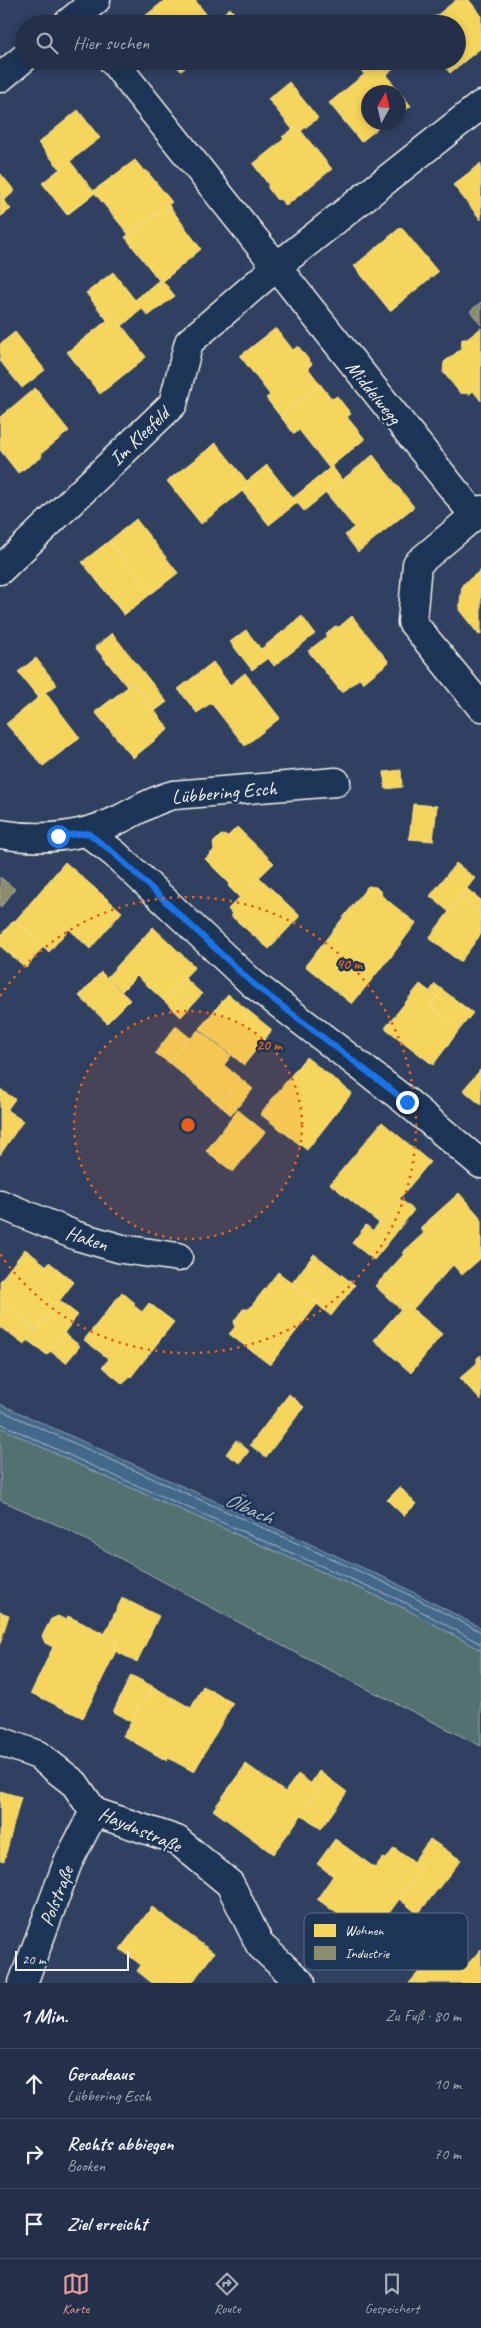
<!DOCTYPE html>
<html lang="de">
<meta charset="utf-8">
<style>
body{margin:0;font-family:Caveat,sans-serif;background:#303c53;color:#f1f3f6}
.compass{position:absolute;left:361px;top:85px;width:45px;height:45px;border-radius:50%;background:#243049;box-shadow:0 2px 8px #0003;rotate:8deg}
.scale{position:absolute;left:15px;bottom:12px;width:114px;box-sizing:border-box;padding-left:5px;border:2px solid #f4f1e8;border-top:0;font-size:14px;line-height:18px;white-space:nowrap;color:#f4f1e8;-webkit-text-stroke:4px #1d3557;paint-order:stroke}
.stop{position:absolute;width:15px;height:15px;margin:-11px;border:4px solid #1a73e8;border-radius:50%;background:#fff}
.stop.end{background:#1a73e8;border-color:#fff;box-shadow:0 1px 5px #0008}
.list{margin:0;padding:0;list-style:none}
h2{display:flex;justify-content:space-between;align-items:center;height:65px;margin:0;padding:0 20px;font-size:21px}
h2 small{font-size:16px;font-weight:400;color:#a3a9b4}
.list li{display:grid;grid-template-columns:32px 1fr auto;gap:15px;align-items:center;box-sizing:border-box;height:70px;padding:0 20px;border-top:1px solid #414b61}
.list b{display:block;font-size:19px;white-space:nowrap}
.list p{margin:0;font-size:16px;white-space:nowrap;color:#a3a9b4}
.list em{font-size:16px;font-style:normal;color:#a3a9b4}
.icon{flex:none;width:28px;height:28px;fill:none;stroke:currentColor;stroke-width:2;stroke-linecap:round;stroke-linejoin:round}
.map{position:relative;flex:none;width:481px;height:1983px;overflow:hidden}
.search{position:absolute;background:#243049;box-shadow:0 2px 8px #0003;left:15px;right:15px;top:15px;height:55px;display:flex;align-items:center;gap:12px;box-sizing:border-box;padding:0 18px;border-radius:28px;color:#a3a9b4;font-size:19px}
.sheet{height:275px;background:#243049}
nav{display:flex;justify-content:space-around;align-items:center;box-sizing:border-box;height:70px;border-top:1px solid #414b61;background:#243049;font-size:14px;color:#a3a9b4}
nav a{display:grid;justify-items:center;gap:2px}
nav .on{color:#e69b98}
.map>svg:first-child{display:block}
.green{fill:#537170;stroke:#a4b1ac}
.water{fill:#43678a;stroke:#8a9eb0}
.homes{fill:#f6d55c;stroke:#f5dd86}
.industry{fill:#8c8c6e;stroke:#abaa93}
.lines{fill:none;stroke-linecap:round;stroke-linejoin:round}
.shore{stroke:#adbac2;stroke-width:1}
.street-casing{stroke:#f4f1e8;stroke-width:31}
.street{stroke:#1d3557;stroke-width:28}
.route{stroke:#1a73e8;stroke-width:6}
.ring{fill:none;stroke:#e96117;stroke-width:2.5;stroke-dasharray:2.5 5}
.labels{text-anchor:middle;stroke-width:5;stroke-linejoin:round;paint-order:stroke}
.street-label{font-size:20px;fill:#f4f1e8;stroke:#1d3557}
.water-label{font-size:21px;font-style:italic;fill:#b6c1c7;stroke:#1d3557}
.key{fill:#1d3557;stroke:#5e6d82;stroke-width:1}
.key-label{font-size:14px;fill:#f4f1e8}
.centre{fill:#e96117;stroke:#1d3557;stroke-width:2.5}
.ring-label{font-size:15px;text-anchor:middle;font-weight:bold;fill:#e96117;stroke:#1d3557;stroke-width:5;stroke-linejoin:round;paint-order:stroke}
</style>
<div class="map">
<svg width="481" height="1983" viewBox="0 0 481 1983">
<rect width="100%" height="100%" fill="#304061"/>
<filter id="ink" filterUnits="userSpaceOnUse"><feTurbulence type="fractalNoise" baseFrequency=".02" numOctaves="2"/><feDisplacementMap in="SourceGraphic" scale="10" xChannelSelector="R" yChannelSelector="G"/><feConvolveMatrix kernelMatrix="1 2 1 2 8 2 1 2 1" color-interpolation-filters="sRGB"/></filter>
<g filter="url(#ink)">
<path class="green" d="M0 1427 86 1468 404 1608 481 1650V1746L292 1651 62 1527 0 1500Z"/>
<path class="water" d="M0 1404 392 1581 481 1628V1650L404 1608 86 1468 0 1427Z"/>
<path class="homes" d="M165 0H195L214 24H143L140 20Z
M456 0H469L481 15V48L450 73 440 61H457V24H426Z
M230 8 243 24H214L213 22Z
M167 61H194L181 71 175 64Z
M224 61H237L229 68Z
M353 61H403L386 75 377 64 364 74Z
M377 64 411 106 398 116V92H368V122H386L361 142 329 103Z
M289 82 318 118 301 131 297 126 292 129 268 99Z
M78 110 100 138 60 169 38 143Z
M297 126 332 169 286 206 281 200 276 199 268 188V184L253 164 284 139 282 137Z
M135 160 144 171 146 170 172 202 129 235 93 191Z
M70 161 95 193 67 215 42 183Z
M481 163V220L453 185Z
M0 173 15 191 0 204Z
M4 201 11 209 0 217V204Z
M168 204 201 249 161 283 125 237Z
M401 227 438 272 390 311 354 266Z
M113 272 142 309 122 326 114 315 107 320 86 293Z
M159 280 161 283 163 281 175 296 148 316 135 300Z
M114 315 146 357 100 394 67 352Z
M276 328 293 350 298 346 312 364 308 368 320 384 280 416 266 398 270 395 240 356Z
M481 328V401L473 391 470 394 460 393 443 372 444 362 461 349 462 339H467Z
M15 332 45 370 22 388 0 361V344Z
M320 384 332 399 337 396 351 414 347 417 365 439 329 468 299 430 294 434 280 416Z
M35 388 69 431 42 453 41 458 18 473 0 450V417Z
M216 443 250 485 201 524 167 481Z
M373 455 414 507 358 552 345 535 354 527 326 493Z
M267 465 297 503 269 525 242 491 250 485 247 481Z
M332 466 342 480 304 511 293 498Z
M136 519 178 573 151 594 109 541Z
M109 541 151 594 124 615 82 562Z
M481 570V634L479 635 459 610 462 585Z
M302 616 315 634 274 666 261 649Z
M352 616 389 662 363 683 360 678 342 693 308 651 326 637 327 633 335 626 339 627Z
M246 630 268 658 252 670 230 642Z
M112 633 167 702 155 711 133 683 127 687 95 647Z
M36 658 57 685 38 697 18 672Z
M213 662 230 685 245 673 280 718 245 746 211 703 197 713 178 689Z
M133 683 169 729 133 758 95 712Z
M45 692 80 738 43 766 6 724Z
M401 770 402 787 385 789 384 772Z
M413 804 437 806 433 841 409 839Z
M237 827 274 863 239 897 228 886 230 884 205 859 214 850 213 843 221 835 228 836Z
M65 862 122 912 90 949 69 929 49 952 15 921Z
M456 863 475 878 449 912 430 896Z
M259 877 300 916 269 949 231 916 232 914 228 909Z
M368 886 376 887 381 892 382 896 416 923 388 961H387L352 1004 305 966Z
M466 888 481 900 480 912 460 897Z
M460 897 481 913V934L460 962 429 938Z
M14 920 44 946 26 968 0 946V936Z
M153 927 195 967 163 1000 137 976 122 991 107 977Z
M101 972 130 1000 107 1023 79 996Z
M184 977 202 994 181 1017 163 1000Z
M420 984 437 997 430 1006 460 1029 433 1065 385 1028Z
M435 984 473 1013 460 1029 430 1006 437 997 430 991Z
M228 994 272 1030 244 1065 199 1029Z
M176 1026 189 1037 168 1062 155 1053Z
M198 1030 231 1056 224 1065 240 1078 218 1104 168 1062 189 1037 191 1038Z
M306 1057 352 1093 307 1150 260 1114Z
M481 1069V1105L463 1090Z
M240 1078 253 1089 231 1115 218 1104Z
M0 1089 15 1099 7 1110 23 1121 0 1155Z
M238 1110 265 1132 233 1172 206 1151Z
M382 1122 430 1162 379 1223 330 1184Z
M459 1193 481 1218V1258L462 1275 453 1265 413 1309 406 1303 400 1309 375 1286 404 1254 402 1253 424 1233 420 1228Z
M400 1199 414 1210 388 1243 373 1230Z
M366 1225 388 1243 374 1260 352 1243Z
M25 1249 47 1266 49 1262 74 1282 37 1330 0 1302V1281Z
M314 1254 355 1285 331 1316 292 1283Z
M278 1272 318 1303 270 1365 229 1334 235 1327 234 1321 243 1309H249Z
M122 1292 135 1303 133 1305 142 1312 149 1303 174 1322 131 1377 130 1376 123 1384 102 1367 109 1359 84 1340Z
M60 1301 78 1315 47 1355 27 1340Z
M0 1302 35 1329 24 1345 0 1327Z
M406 1303 442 1334 411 1373 374 1340Z
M64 1333 80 1346 66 1363 50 1351Z
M481 1355V1401L460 1378 477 1363V1358Z
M289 1394 304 1407 266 1457 250 1445Z
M236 1440 249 1451 240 1463 226 1454Z
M400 1487 416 1504 404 1516 387 1500Z
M122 1598 159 1616 137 1662 113 1650 118 1640 105 1633Z
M0 1612 9 1615 0 1644Z
M58 1616 66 1620 68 1616 118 1640 113 1650 116 1651 83 1718 31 1693 53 1647 45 1643 42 1636 51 1619Z
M131 1675 152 1686 131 1722 113 1712Z
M152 1686 191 1708 203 1686 233 1703 194 1772 168 1758 167 1761 123 1736Z
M246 1764 285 1792 298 1774 320 1790 273 1854 213 1810Z
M319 1771 347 1792 321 1829 302 1815 320 1790 311 1783Z
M0 1791 21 1797 4 1861 0 1860Z
M335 1839 375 1868 382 1858 386 1859 394 1848 422 1868 371 1938 317 1899 333 1876 317 1864Z
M430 1839 461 1860 418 1914 399 1899 422 1868 413 1862Z
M152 1907 214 1953 192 1983H152L137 1971 141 1965 120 1949Z
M441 1947 465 1967 481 1949V1983H409Z"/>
<path class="industry" d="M481 302V325L470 311Z
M0 877 15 889 0 908Z"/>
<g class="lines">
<path class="shore" d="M0 1410 390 1585 481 1632
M0 1423 88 1464 406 1603 481 1644"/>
<g class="street-casing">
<path id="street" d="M67 24 96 0
M113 61 474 515
M0 78 24 58
M481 510 417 564 412 622 481 707
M0 570 173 404 189 342 275 268 481 105
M88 833 115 854 252 983 407 1102 481 1164
M0 834C41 841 83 837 120 819 138 810 153 800 173 795L336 782
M0 1204 77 1236 122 1249 178 1257
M0 1741 38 1755 75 1784 94 1812 177 1840 230 1884 260 1945 301 1983
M23 1983 68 1862 94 1812"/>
</g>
<use href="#street" class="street"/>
</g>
</g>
<g class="lines" filter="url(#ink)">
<path class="route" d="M58 836 88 833 115 854 252 983 407 1102"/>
</g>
<circle cx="188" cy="1125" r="114" fill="#e96117" fill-opacity=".12"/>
<g class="ring">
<circle cx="188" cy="1125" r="114"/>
<path d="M0 996A228 228 0 1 1 0 1254"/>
</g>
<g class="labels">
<g class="street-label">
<text transform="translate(374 392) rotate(51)" y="7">Middelwegg</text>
<text transform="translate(139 436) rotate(-44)" y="7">Im Kleefeld</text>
<text transform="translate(224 792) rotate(-5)" y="7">Lübbering Esch</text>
<text transform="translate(87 1238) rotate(18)" y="7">Haken</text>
<text transform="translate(140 1829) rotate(23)" y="7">Haydnstraße</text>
<text transform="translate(56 1896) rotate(-69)" y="7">Polstraße</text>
</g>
<g class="water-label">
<text transform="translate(249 1508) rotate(24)" y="7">Ölbach</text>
</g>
</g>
<rect x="304" y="1913" width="164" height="57" rx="8" class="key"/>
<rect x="314" y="1924" width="22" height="13" fill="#f6d55c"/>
<rect x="314" y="1946" width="22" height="14" fill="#8c8c6e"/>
<g class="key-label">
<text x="345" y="1935">Wohnen</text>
<text x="345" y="1958">Industrie</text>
</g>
<circle cx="188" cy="1125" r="8" class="centre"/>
<g class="ring-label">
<text x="349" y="969">40 m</text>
<text x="269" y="1050">20 m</text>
</g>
</svg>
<svg class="compass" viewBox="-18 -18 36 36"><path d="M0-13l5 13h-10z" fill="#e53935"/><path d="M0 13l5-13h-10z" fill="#a3a9b4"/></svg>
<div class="scale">20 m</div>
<div class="stop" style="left:58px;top:836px"></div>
<div class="stop end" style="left:407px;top:1102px"></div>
<div class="search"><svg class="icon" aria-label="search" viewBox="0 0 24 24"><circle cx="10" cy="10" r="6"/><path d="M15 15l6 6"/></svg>Hier suchen</div>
</div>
<section class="sheet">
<h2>1 Min.<small>Zu Fuß · 80 m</small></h2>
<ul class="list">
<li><svg class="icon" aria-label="ahead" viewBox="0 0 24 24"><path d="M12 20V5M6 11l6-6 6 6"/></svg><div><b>Geradeaus</b><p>Lübbering Esch</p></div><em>10 m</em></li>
<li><svg class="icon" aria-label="right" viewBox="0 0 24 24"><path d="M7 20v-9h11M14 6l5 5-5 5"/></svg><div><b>Rechts abbiegen</b><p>Booken</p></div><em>70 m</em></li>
<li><svg class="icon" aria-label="arrive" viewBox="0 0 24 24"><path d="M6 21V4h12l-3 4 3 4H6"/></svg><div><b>Ziel erreicht</b></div></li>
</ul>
</section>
<nav>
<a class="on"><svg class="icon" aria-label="map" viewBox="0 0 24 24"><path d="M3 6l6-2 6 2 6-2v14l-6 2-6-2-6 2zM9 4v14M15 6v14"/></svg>Karte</a>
<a><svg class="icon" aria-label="directions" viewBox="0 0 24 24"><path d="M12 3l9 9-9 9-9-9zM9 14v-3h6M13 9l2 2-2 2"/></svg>Route</a>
<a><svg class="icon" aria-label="saved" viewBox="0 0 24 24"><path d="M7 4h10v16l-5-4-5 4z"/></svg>Gespeichert</a>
</nav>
